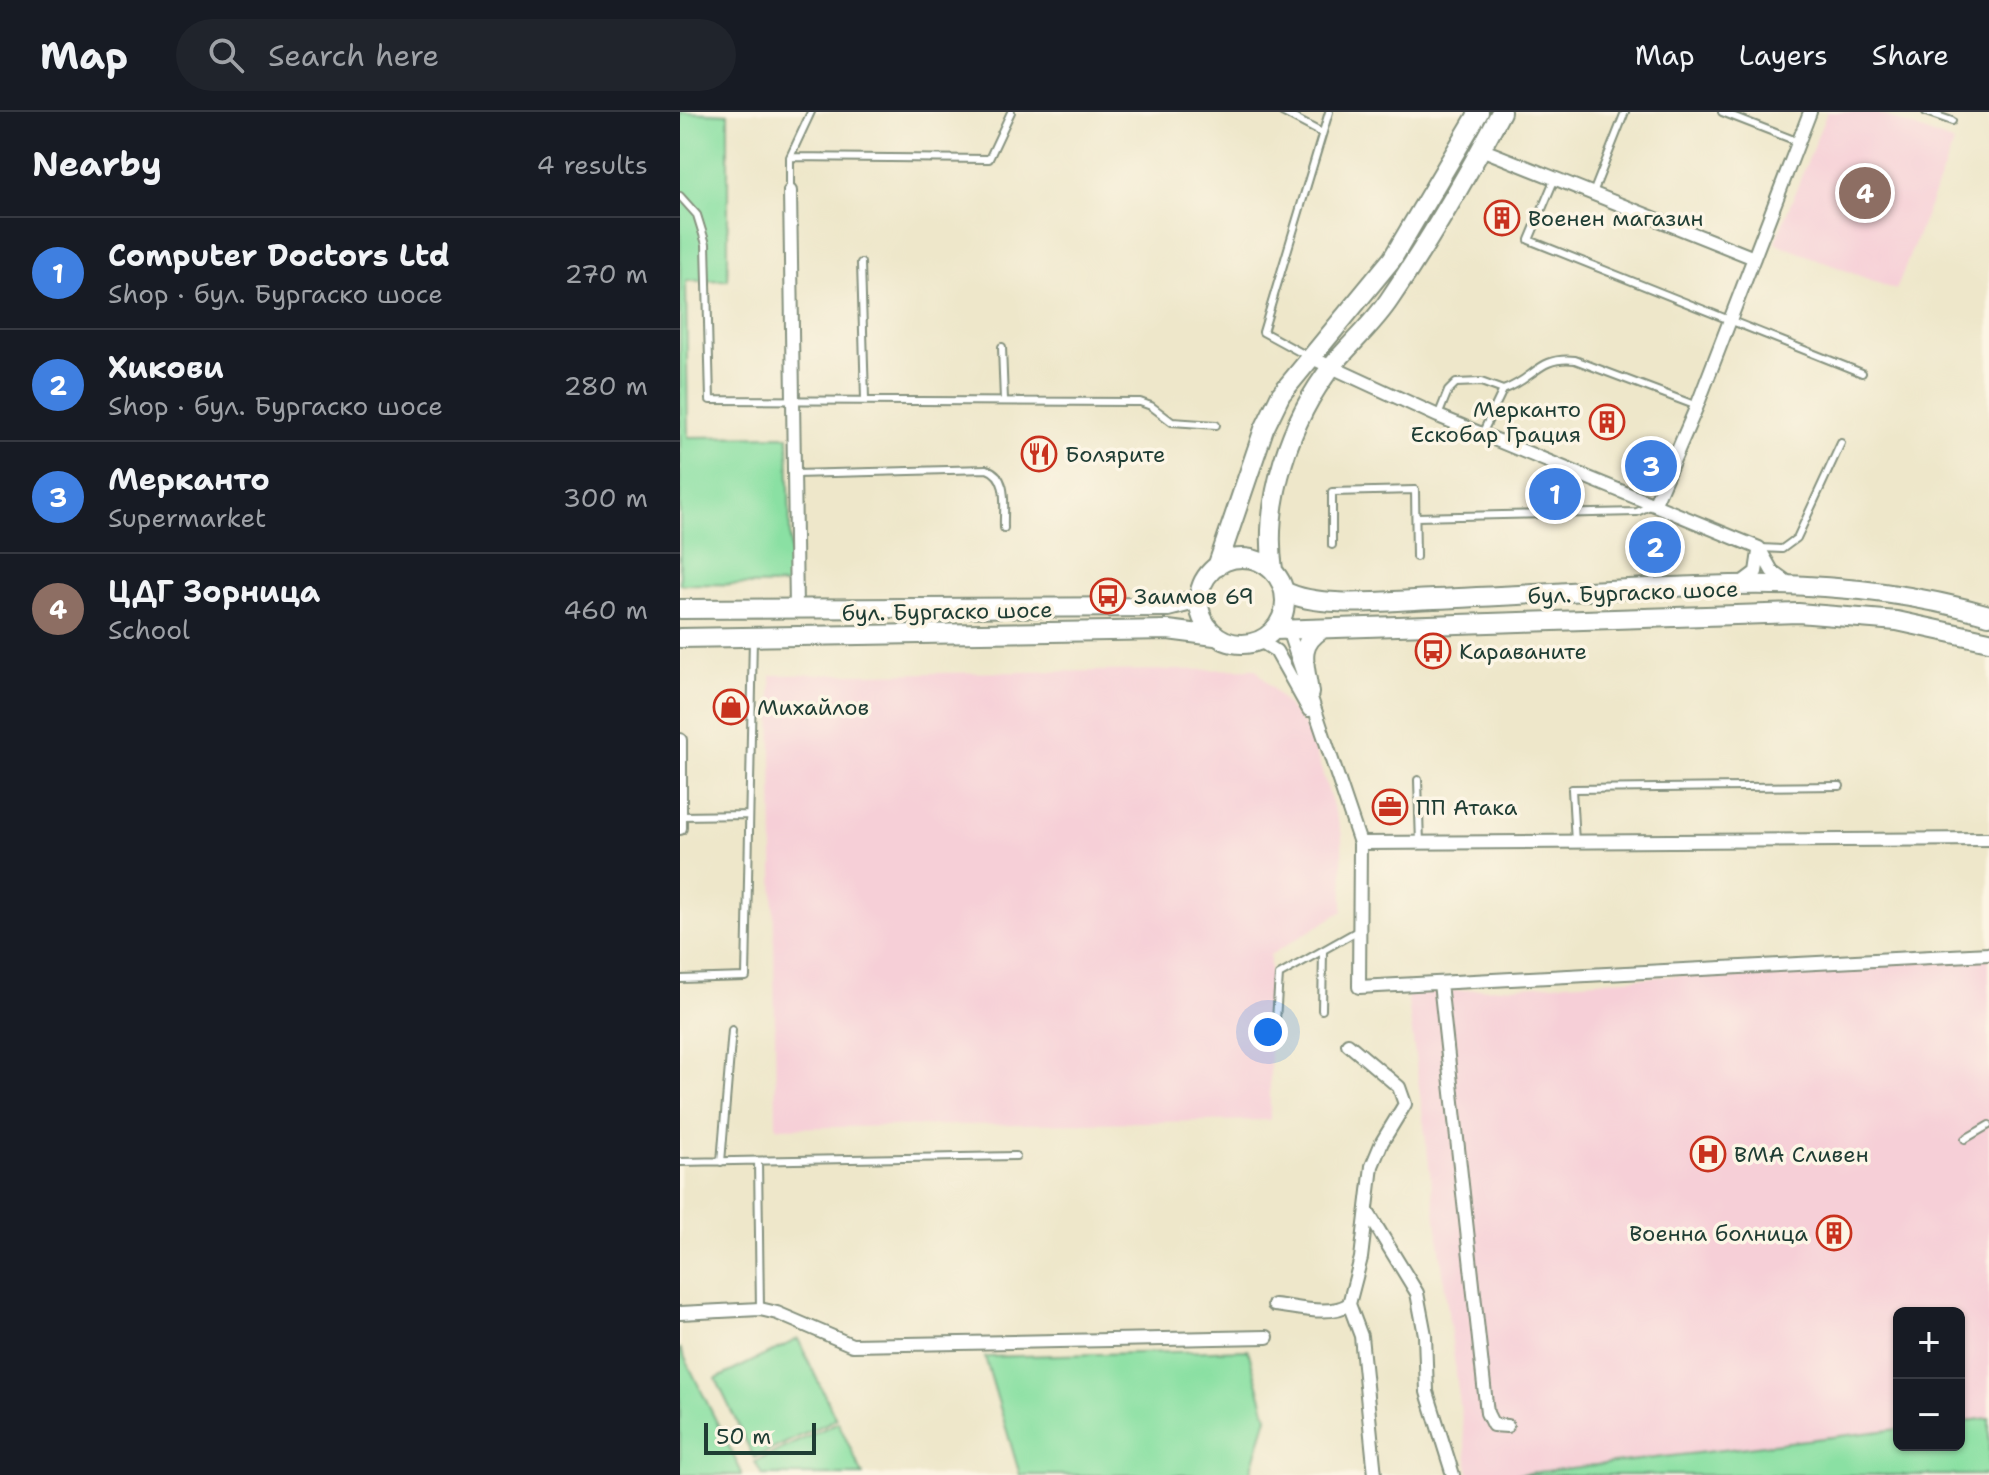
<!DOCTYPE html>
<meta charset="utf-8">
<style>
body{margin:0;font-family:"Shantell Sans",sans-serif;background:#20242c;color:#f1f3f6}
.controls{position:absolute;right:24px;bottom:24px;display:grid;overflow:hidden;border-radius:12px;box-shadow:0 2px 6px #0004}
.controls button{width:72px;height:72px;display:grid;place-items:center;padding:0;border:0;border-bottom:2px solid #363941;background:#171b24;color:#f1f3f6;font:40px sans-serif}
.scale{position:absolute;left:24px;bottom:20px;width:112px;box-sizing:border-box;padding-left:8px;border:4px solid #1f3d34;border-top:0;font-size:22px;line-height:28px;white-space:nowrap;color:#1f3d34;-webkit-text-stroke:6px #fcf5e5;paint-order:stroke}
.you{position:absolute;left:588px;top:920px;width:28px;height:28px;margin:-20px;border:6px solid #fff;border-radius:50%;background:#1a73e8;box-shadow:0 0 0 12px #1a73e833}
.badge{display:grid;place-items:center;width:52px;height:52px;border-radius:50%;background:#7c3aed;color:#fff;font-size:26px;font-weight:700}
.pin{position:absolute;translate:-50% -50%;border:4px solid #fff;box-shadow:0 2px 8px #0006}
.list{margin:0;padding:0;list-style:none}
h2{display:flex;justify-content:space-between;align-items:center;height:104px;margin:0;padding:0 32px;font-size:34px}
h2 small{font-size:26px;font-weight:400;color:#9ea1a6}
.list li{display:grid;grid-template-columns:52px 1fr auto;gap:24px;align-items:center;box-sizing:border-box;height:112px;padding:0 32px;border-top:2px solid #363941}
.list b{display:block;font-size:30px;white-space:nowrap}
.list p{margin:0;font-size:26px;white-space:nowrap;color:#9ea1a6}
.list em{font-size:26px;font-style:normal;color:#9ea1a6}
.icon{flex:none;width:44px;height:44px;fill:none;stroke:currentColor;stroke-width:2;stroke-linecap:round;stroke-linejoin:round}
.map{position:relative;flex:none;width:1309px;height:1363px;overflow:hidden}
header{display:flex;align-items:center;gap:48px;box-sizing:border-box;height:112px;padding:0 40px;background:#171b24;border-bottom:2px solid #363941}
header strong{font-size:38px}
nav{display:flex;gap:44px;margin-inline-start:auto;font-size:28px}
.search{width:560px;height:72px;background:#20242c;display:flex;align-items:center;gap:20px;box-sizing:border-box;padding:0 28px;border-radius:44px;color:#9ea1a6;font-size:30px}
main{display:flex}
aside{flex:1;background:#171b24}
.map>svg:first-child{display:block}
.built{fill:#f6cfd7}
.green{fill:#8ae0a3;stroke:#548e6c;stroke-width:2}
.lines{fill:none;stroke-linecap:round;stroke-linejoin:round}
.service-casing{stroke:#86927f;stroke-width:10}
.minor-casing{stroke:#86927f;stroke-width:16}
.secondary-casing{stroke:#86927f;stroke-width:22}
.service{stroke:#fff;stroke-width:6}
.minor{stroke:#fff;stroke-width:12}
.secondary{stroke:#fff;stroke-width:18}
.labels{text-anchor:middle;stroke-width:7;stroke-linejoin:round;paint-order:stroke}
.poi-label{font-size:22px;fill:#1f3d34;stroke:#fcf5e5;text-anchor:start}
.street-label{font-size:22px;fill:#1f3d34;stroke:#fcf5e5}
</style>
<header>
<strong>Map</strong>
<div class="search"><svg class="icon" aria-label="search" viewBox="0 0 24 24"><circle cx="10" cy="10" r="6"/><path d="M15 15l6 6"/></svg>Search here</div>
<nav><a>Map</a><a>Layers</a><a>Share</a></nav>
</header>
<main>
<aside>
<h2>Nearby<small>4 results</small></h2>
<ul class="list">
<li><span class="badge" style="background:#3f7fe0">1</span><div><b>Computer Doctors Ltd</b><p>Shop · бул. Бургаско шосе</p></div><em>270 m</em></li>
<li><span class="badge" style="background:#3f7fe0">2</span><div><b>Хикови</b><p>Shop · бул. Бургаско шосе</p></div><em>280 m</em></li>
<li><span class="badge" style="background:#3f7fe0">3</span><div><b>Мерканто</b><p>Supermarket</p></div><em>300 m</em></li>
<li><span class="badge" style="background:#8d6e63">4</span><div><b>ЦДГ Зорница</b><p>School</p></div><em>460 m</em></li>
</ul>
</aside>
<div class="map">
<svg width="1309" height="1363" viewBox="0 0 1309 1363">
<rect width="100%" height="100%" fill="#fcf5e5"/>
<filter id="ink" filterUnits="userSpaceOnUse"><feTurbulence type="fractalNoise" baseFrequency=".0125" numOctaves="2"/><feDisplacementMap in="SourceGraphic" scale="16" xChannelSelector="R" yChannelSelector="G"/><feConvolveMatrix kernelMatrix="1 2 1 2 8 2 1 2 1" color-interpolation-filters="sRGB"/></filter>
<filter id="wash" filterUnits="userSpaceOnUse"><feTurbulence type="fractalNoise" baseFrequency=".006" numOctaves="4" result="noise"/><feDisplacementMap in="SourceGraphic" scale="32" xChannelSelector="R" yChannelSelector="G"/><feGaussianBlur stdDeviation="1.8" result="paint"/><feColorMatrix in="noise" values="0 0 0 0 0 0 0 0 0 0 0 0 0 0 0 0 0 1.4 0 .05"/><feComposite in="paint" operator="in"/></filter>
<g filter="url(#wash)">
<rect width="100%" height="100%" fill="#eee7ca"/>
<path class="built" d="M1147 0H1196L1274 31 1216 178 1095 131Z
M576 557 629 619 662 722 663 799 590 843V1008L96 1016 91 563Z
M1309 842V1306L1279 1310V1201H1219V1317L832 1363H789L727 882Z"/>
<path class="green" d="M0 0 48 2V168L6 169 8 325 108 324 111 473 0 472Z
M118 1227 156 1307 74 1346 36 1267Z
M0 1236 61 1359V1363H0Z
M568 1238 587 1305 570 1363H340L305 1245Z
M1309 1306V1363H832L1219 1317V1333H1279V1310Z
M158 1310 183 1363H82L75 1350Z"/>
</g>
<g filter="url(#ink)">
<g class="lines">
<g class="service-casing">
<path id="service" d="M602 0 642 21
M1042 0 1119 30
M1246 0 1272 9
M110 45 131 0
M875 66 849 128 1182 261
M110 79V45L309 47 331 0
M913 81 945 0
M0 84 17 103 26 132 30 288 460 290 471 294 492 310 536 313
M181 151 185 287
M322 235 324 288
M629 245 583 220 649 0
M758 304 768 279 776 271 801 270 823 278
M802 322 823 278C855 267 858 244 895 248L1017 294
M114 362 307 357C330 365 323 396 324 416
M736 405 957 400 972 393
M652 433V380L735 378 736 445
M1081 436 1102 437 1117 426 1161 331
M738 668 740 732
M0 704 69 703
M895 731 892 677 1160 674
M0 867 66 865 73 526
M642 898 643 839
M596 908 599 863 679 818
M1285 1027 1309 1013
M78 1049 80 1197
M0 1050 336 1044
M41 1050 52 918"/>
</g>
<g class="minor-casing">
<path id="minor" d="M801 37 1074 146
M110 79 116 496
M632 246 758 304 1079 436 1092 459 1110 472
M975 391 1017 294 1130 0
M1060 472 1076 460 1079 440
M603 503 680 731 679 875 1309 842
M580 529 596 539 629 598
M0 716V628
M680 731 1309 727
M760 871 807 1301 813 1313 827 1314
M687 1099 737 1181 745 1223 747 1280 773 1363
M669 1192 681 1224 695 1363
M594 1193C616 1195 650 1205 669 1192L681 1146 692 1054 702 1030 725 992 719 975 668 932
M0 1201 80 1197 97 1201 172 1233 587 1225"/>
</g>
<g class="secondary-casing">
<path id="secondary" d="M519 489a43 43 0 1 1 86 0a43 43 0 1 1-86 0Z
M537 455 584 317 601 282 712 147 799 0
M593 458C583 389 610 307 653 253 671 231 693 212 709 188 750 128 787 64 821 0
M604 479C640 498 713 488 754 487 853 483 952 475 1051 473 1137 471 1226 479 1309 503
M0 497 488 495 519 487
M595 518 1118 501 1217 509 1309 529
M0 526 488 518 535 524
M629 581C626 555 615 534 641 518"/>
</g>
<use href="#service" class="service"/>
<use href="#minor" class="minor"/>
<use href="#secondary" class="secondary"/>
</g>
</g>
<defs>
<g id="building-ring" transform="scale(1.8)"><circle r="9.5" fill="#fcf5e5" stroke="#c8321e" stroke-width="1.5"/><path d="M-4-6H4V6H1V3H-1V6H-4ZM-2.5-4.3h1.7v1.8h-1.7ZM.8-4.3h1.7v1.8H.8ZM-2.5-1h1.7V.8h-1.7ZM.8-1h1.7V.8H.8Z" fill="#c8321e"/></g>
<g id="restaurant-ring" transform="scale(1.8)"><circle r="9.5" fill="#fcf5e5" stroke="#c8321e" stroke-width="1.5"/><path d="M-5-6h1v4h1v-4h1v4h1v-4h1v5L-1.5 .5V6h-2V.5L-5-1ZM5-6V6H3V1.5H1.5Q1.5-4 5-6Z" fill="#c8321e"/></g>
<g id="bus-ring" transform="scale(1.8)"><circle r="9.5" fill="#fcf5e5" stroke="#c8321e" stroke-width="1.5"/><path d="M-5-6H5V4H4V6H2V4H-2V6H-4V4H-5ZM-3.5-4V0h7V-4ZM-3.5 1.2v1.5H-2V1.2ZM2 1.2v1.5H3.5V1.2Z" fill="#c8321e"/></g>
<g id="shop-ring" transform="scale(1.8)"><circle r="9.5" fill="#fcf5e5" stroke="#c8321e" stroke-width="1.5"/><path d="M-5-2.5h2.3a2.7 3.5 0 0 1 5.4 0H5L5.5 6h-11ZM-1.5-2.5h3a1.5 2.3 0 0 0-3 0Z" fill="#c8321e"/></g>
<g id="office-ring" transform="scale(1.8)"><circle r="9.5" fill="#fcf5e5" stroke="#c8321e" stroke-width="1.5"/><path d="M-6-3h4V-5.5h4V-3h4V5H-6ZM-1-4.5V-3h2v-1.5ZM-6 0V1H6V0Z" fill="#c8321e"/></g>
<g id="hospital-ring" transform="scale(1.8)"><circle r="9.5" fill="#fcf5e5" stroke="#c8321e" stroke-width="1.5"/><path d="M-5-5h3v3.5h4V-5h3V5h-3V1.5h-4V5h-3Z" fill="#c8321e"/></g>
</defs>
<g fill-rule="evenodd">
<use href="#building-ring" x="822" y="106"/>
<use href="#building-ring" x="927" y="310"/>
<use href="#restaurant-ring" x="359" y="342"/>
<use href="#bus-ring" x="428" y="484"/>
<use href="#bus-ring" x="753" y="539"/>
<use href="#shop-ring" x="51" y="595"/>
<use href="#office-ring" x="710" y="695"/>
<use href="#hospital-ring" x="1028" y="1042"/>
<use href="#building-ring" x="1154" y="1121"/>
</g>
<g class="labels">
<g class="poi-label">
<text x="848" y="114">Военен магазин</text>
<text x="901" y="305" text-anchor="end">Мерканто<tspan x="901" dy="25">Ескобар Грация</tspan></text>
<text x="385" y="350">Болярите</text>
<text x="454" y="492">Заимов 69</text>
<text x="779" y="547">Караваните</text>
<text x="77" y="603">Михайлов</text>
<text x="736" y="703">ПП Атака</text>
<text x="1054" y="1050">ВМА Сливен</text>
<text x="1128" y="1129" text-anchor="end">Военна болница</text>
</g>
<g class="street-label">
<text transform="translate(953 480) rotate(-2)" y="8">бул. Бургаско шосе</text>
<text transform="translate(267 499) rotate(-1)" y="8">бул. Бургаско шосе</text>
</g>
</g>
</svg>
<div class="controls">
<button>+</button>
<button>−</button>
</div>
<div class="scale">50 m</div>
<div class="you"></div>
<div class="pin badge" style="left:875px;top:382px;background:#3f7fe0">1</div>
<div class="pin badge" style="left:975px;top:435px;background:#3f7fe0">2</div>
<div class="pin badge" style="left:971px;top:354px;background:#3f7fe0">3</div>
<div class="pin badge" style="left:1185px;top:81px;background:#8d6e63">4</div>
</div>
</main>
